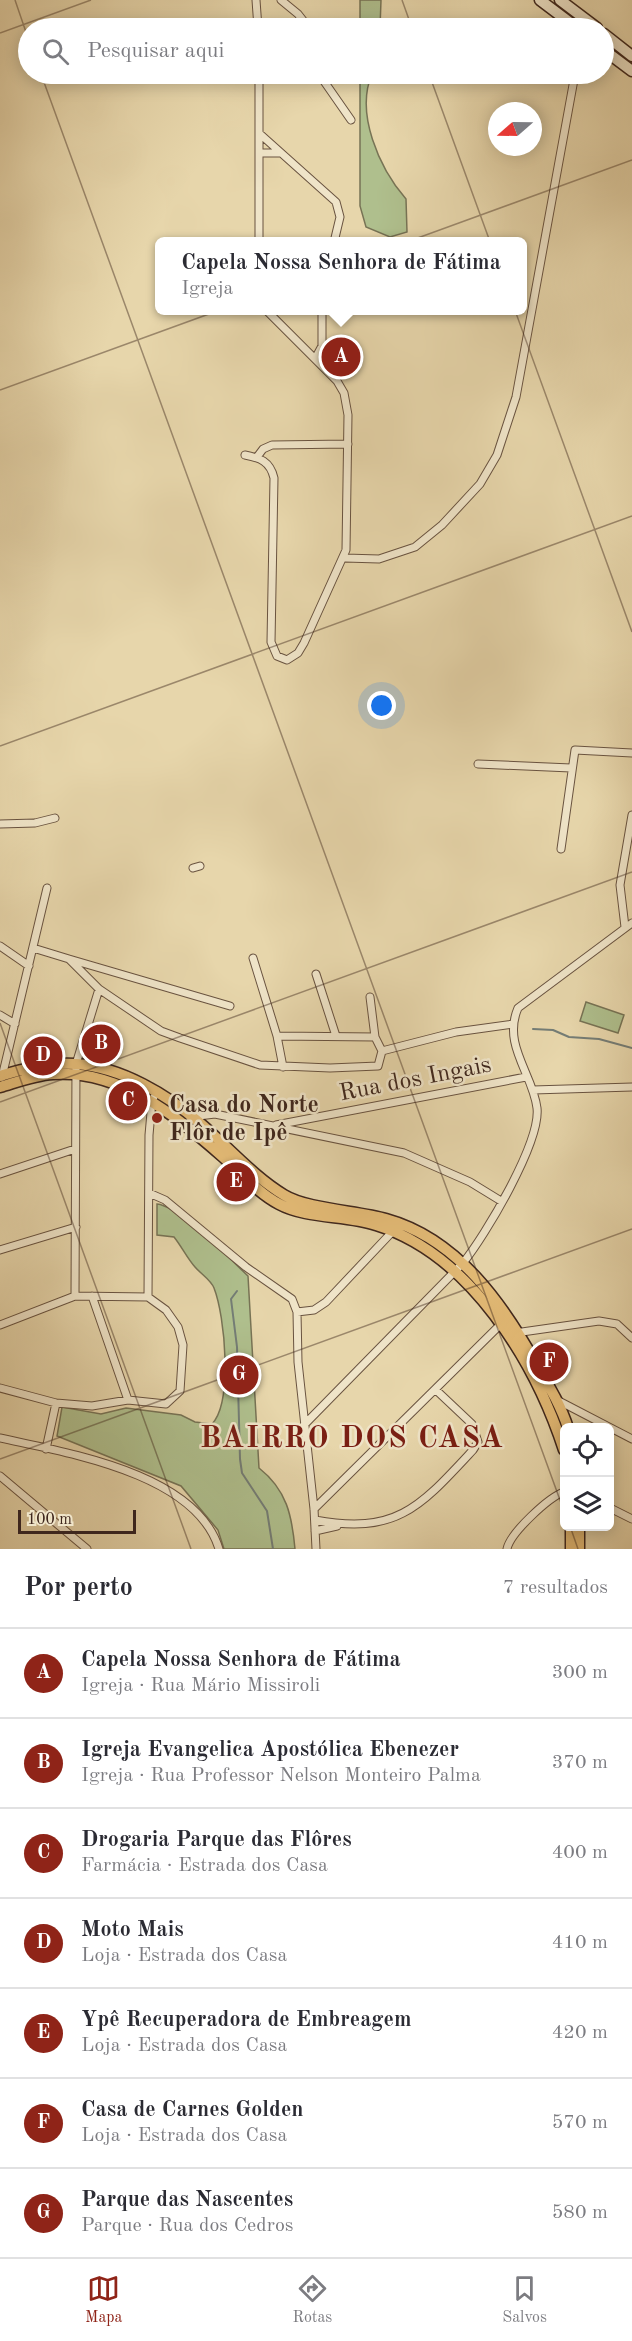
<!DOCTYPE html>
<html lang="pt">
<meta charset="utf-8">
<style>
body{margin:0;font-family:"Old Standard TT",serif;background:#f7f7f7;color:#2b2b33}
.controls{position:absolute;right:18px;bottom:18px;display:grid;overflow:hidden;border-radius:9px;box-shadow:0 3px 15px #0003}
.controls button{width:54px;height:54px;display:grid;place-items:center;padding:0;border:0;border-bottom:2px solid #e1e1e2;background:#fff;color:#2b2b33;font:30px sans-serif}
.compass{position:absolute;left:488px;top:102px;width:54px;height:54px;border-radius:50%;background:#fff;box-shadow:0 3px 15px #0003;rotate:250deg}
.scale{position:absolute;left:18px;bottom:15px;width:118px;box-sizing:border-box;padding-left:6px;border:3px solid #3f271d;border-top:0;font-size:16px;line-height:21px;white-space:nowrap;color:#3f271d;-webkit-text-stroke:4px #efe4c8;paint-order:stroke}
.you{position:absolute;left:382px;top:706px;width:21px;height:21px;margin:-15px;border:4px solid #fff;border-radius:50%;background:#1a73e8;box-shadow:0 0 0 9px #1a73e833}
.badge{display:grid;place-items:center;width:39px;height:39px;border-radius:50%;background:#8f2418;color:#fff;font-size:20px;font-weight:700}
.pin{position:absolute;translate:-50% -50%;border:3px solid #fff;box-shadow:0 2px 6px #0006}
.popup{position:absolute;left:155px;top:237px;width:372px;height:78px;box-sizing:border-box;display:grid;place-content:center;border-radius:9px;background:#fff;filter:drop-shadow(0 2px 4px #0005);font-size:20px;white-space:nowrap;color:#7c7c81}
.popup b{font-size:22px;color:#2b2b33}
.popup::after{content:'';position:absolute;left:50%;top:100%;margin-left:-12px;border:12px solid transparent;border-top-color:#fff}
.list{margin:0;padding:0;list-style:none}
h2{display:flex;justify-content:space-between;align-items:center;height:78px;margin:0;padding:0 24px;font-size:26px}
h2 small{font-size:20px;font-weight:400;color:#7c7c81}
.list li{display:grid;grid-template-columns:39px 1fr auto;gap:18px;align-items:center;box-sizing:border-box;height:90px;padding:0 24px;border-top:2px solid #e1e1e2}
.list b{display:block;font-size:22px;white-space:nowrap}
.list p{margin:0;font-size:20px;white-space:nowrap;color:#7c7c81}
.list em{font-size:20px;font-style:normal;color:#7c7c81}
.icon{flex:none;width:33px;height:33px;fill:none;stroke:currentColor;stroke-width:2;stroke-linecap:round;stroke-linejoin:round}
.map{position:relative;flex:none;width:632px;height:1549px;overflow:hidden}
.search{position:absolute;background:#fff;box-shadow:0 3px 15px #0003;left:18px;right:18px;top:18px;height:66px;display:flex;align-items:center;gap:15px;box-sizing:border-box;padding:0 21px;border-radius:33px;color:#7c7c81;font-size:22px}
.sheet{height:708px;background:#fff}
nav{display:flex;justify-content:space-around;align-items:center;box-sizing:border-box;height:84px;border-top:2px solid #e1e1e2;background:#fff;font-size:16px;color:#7c7c81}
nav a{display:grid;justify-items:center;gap:3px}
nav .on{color:#8f2418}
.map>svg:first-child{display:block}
.green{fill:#afbf8d;stroke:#777355;stroke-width:1.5}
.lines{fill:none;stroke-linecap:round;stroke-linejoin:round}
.stream{stroke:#747d76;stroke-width:2}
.street-casing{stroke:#695340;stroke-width:9}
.secondary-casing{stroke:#3f271d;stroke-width:13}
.primary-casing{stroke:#3f271d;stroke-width:13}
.street{stroke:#efe4c8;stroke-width:7}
.secondary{stroke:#efe4c8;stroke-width:10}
.primary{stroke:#e4bb76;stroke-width:10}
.ticks{fill:none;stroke:#3f271d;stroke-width:1.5;stroke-opacity:0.45}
.poi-dot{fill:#8f2418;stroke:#efe4c8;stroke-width:2}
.labels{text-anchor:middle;stroke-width:5;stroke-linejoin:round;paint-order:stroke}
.street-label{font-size:24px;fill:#3f271d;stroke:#efe4c8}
.poi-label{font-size:24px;font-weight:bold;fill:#3f271d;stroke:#efe4c8;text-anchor:start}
.district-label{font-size:30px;font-weight:bold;letter-spacing:1.5px;fill:#7a1f14;stroke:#efe4c8}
</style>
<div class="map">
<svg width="632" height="1549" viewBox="0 0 632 1549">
<rect width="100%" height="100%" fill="#e7d6ab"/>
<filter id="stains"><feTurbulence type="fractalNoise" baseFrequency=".00333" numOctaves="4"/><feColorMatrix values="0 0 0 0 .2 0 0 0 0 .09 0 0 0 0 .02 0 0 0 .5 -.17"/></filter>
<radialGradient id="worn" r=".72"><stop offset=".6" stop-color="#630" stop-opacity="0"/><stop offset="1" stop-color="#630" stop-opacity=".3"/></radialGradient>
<path class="green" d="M360 0H381L380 28H360Z
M360 74H372C355 113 379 168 406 199L407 232 390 237 366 227 360 206Z
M586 1002 624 1015 618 1033 580 1021Z
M157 1204C179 1206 230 1259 248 1276L259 1468C287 1490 292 1516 295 1549H224L218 1530 181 1486 57 1436 62 1407 101 1414 126 1408 181 1415 195 1422 212 1424C233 1402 225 1316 214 1288 211 1280 201 1274 195 1267 187 1258 182 1247 174 1237L157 1235Z"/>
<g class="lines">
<path class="stream" d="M533 1029 553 1030 569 1037 599 1039 632 1048
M237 1291 231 1299 237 1347 240 1459 242 1473 267 1511 273 1549"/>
<g class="street-casing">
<path id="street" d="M256 0 258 28
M281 0 298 14 309 28
M259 74V242
M319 74 351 120
M260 134 336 202 340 217 334 242
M260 153H280
M315 359 322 346V310
M245 455C260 458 270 461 274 478L271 642 277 656 287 660 298 653 304 643 346 550 348 415 344 393 337 381 266 310
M257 457 263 449 272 445 348 444
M345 558 379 559 415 547 442 525 480 484 497 455 516 397 575 74
M478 764 571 768
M0 824 35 823 55 818
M561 849 575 750 632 753
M193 868 200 866
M625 927 620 885 632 815
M0 946 29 966
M33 948 69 959 99 989 161 1031 180 1038 260 1065 330 1068 378 1066 382 1051 375 1037 370 997
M253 958 277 1036 283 1067
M69 959 230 1006
M316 974 336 1036
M0 1015 15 1024
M277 1036 375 1037
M382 1051 456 1032 513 1024
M2 1077 47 888
M533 1090 632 1087
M190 1117 215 1114 404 1153 470 1182 501 1201
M276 1125 526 1077
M0 1174 75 1149
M149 1193 165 1200 246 1267 292 1299 297 1312 298 1362 314 1509 316 1549
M0 1250 76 1227
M75 1296 76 1064 99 989
M92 1296 128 1400
M148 1297 149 1135 152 1101 157 1091
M297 1312 314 1310 326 1302 393 1231
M0 1325 75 1296 148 1297 166 1310 178 1327 183 1345 180 1391 166 1404 128 1400 92 1406 56 1403 0 1388
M515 1333 599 1321 617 1324 632 1338
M557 1400 632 1439
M304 1425 463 1263C485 1236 541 1142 537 1108 533 1074 502 1045 518 1008L632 923
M0 1438C67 1453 196 1473 219 1549
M46 1449 56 1403
M0 1476 87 1549
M610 1508 632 1519
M314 1509 502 1323
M315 1520C397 1535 420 1507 473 1450L478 1442 472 1424 436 1390
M315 1531 337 1526
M507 1549C510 1533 549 1497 564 1492"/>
</g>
<g class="secondary-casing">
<path id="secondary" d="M540 0 577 28
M560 0 597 28
M604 34 632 56
M604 50 632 71"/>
</g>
<g class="primary-casing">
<path id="primary" d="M0 1076C25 1068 50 1062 76 1064 121 1067 168 1095 201 1124 228 1147 254 1177 284 1195 307 1209 358 1211 386 1219 458 1239 503 1304 538 1367 549 1386 561 1406 568 1428
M0 1087C17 1082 35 1075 53 1074 119 1069 177 1116 223 1157 241 1173 258 1193 279 1204 307 1219 346 1215 376 1225 470 1254 535 1361 564 1450
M571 1526V1549
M579 1526V1549"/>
</g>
<use href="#street" class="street"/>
<use href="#secondary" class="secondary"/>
<use href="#primary" class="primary"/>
</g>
<path class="ticks" d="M15 0 28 38M402 0 412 28M0 33 91 0M41 74 564 1511M429 74 632 632M0 390 632 160M0 746 632 516M0 1023 191 1549M0 1102 632 872M0 1459 632 1229M570 1526 578 1549"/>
<circle class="poi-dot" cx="157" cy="1118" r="6"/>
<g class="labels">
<g class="street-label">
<text transform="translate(415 1078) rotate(-11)" y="8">Rua dos Ingais</text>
</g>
<g class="poi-label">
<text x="169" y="1112">Casa do Norte<tspan x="169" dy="28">Flôr de Ipê</tspan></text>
</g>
<g class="district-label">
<text x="352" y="1447">BAIRRO DOS CASA</text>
</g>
</g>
<rect width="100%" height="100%" filter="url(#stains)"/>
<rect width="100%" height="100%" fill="url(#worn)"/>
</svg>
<div class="controls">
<button><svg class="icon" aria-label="locate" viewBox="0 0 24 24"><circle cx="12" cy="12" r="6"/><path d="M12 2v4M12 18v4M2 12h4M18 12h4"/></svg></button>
<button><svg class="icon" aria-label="layers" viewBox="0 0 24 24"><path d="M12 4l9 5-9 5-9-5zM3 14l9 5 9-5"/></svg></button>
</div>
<svg class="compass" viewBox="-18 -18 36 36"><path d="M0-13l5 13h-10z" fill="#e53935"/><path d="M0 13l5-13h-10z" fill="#7c7c81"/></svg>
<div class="scale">100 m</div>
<div class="you"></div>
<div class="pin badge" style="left:341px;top:357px">A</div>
<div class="popup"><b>Capela Nossa Senhora de Fátima</b>Igreja</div>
<div class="pin badge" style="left:101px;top:1044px">B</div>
<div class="pin badge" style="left:128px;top:1101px">C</div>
<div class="pin badge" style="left:43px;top:1056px">D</div>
<div class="pin badge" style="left:236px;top:1182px">E</div>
<div class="pin badge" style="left:549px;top:1362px">F</div>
<div class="pin badge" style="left:239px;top:1375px">G</div>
<div class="search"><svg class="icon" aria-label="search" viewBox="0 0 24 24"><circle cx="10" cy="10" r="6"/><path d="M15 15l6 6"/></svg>Pesquisar aqui</div>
</div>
<section class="sheet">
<h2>Por perto<small>7 resultados</small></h2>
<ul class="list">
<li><span class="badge">A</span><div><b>Capela Nossa Senhora de Fátima</b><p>Igreja · Rua Mário Missiroli</p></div><em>300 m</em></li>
<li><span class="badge">B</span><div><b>Igreja Evangelica Apostólica Ebenezer</b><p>Igreja · Rua Professor Nelson Monteiro Palma</p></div><em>370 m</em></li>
<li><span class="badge">C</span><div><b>Drogaria Parque das Flôres</b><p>Farmácia · Estrada dos Casa</p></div><em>400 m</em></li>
<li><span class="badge">D</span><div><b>Moto Mais</b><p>Loja · Estrada dos Casa</p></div><em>410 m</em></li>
<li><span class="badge">E</span><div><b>Ypê Recuperadora de Embreagem</b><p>Loja · Estrada dos Casa</p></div><em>420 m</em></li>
<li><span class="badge">F</span><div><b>Casa de Carnes Golden</b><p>Loja · Estrada dos Casa</p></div><em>570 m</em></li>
<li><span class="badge">G</span><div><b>Parque das Nascentes</b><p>Parque · Rua dos Cedros</p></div><em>580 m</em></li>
</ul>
</section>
<nav>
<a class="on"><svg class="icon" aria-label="map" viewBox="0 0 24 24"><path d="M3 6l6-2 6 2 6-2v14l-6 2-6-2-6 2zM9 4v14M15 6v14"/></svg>Mapa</a>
<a><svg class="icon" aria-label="directions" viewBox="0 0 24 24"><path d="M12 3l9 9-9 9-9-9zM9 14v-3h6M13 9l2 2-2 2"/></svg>Rotas</a>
<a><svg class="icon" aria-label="saved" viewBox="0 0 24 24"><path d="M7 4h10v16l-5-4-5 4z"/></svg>Salvos</a>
</nav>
